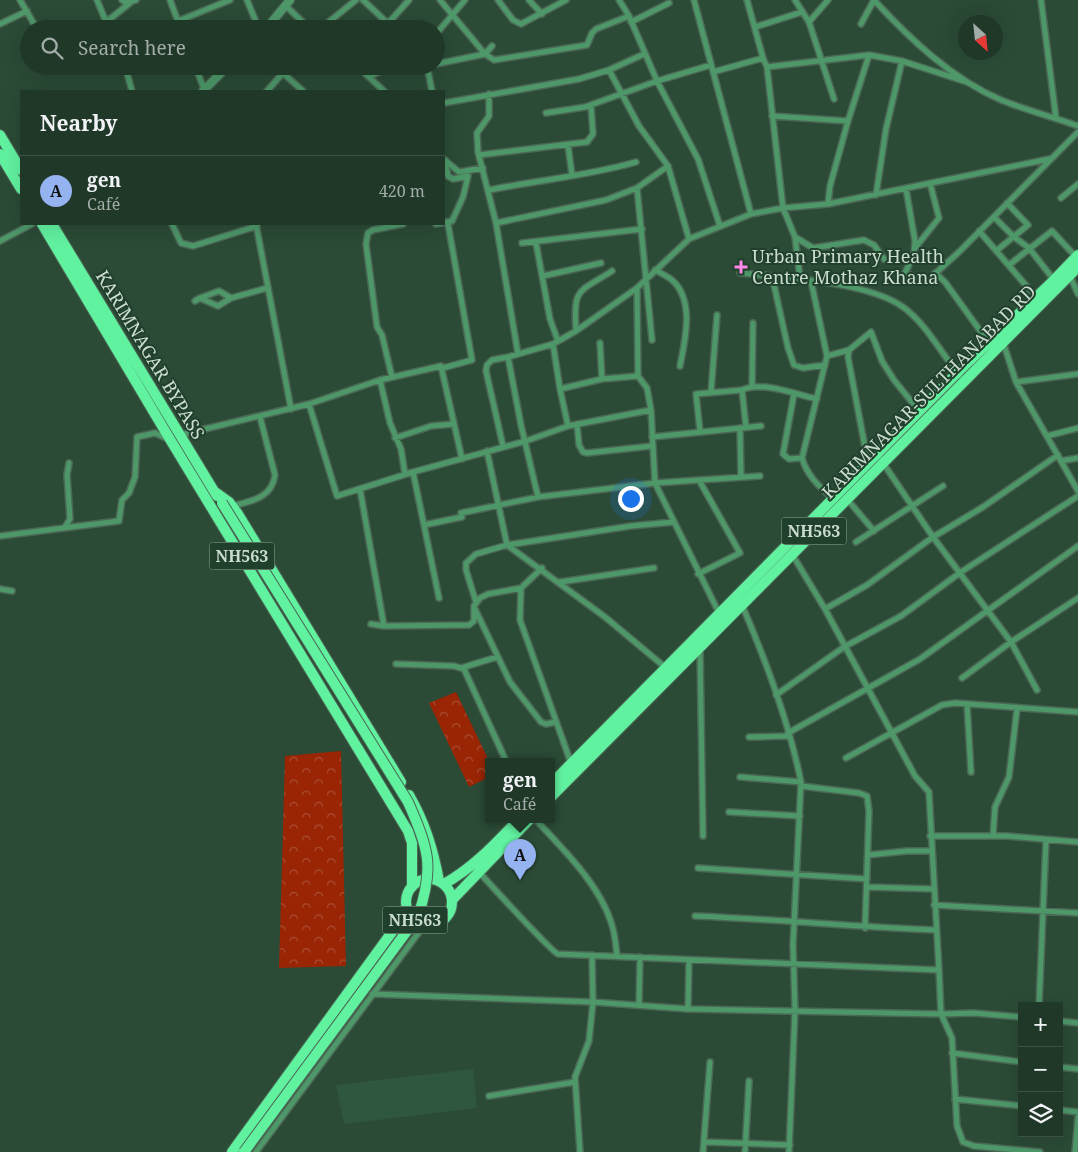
<!DOCTYPE html>
<meta charset="utf-8">
<style>
body{margin:0;font-family:"Noto Serif",serif;background:#283f30;color:#f1f3f6}
.controls{position:absolute;right:15px;bottom:15px;display:grid;overflow:hidden;border-radius:0px;box-shadow:0 5px 20px #0002}
.controls button{width:45px;height:45px;display:grid;place-items:center;padding:0;border:0;border-bottom:1px solid #3d5245;background:#203828;color:#f1f3f6;font:25px sans-serif}
.compass{position:absolute;left:958px;top:15px;width:45px;height:45px;border-radius:50%;background:#203828;box-shadow:0 5px 20px #0002;rotate:153deg}
.you{position:absolute;left:630px;top:498px;width:18px;height:18px;margin:-12px;border:4px solid #fff;border-radius:50%;background:#1a73e8;box-shadow:0 0 0 8px #1a73e833}
.badge{display:grid;place-items:center;width:32px;height:32px;border-radius:50%;background:#95b2f1;color:#111;font-size:16px;font-weight:700}
.pin{position:absolute;translate:-50% -41px;filter:drop-shadow(0 1px 2px #0008)}
.pin::after{content:'';position:absolute;top:26px;width:18px;height:15px;background:inherit;clip-path:polygon(0 0,100% 0,50% 100%)}
.popup{position:absolute;left:485px;top:758px;width:70px;height:65px;box-sizing:border-box;display:grid;place-content:center;border-radius:0px;background:#203828;filter:drop-shadow(0 1px 4px #0005);font-size:16px;white-space:nowrap;color:#a2aca8}
.popup b{font-size:19px;color:#f1f3f6}
.popup::after{content:'';position:absolute;left:50%;top:100%;margin-left:-10px;border:10px solid transparent;border-top-color:#203828}
.list{margin:0;padding:0;list-style:none}
h2{display:flex;justify-content:space-between;align-items:center;height:65px;margin:0;padding:0 20px;font-size:21px}
h2 small{font-size:16px;font-weight:400;color:#a2aca8}
.list li{display:grid;grid-template-columns:32px 1fr auto;gap:15px;align-items:center;box-sizing:border-box;height:70px;padding:0 20px;border-top:1px solid #3d5245}
.list b{display:block;font-size:19px;white-space:nowrap}
.list p{margin:0;font-size:16px;white-space:nowrap;color:#a2aca8}
.list em{font-size:16px;font-style:normal;color:#a2aca8}
.icon{flex:none;width:28px;height:28px;fill:none;stroke:currentColor;stroke-width:2;stroke-linecap:round;stroke-linejoin:round}
.map{position:relative;flex:none;width:1078px;height:1152px;overflow:hidden}
.search{position:absolute;background:#203828;box-shadow:0 5px 20px #0002;left:20px;top:20px;width:425px;height:55px;display:flex;align-items:center;gap:12px;box-sizing:border-box;padding:0 18px;border-radius:28px;color:#a2aca8;font-size:19px}
.panel{position:absolute;background:#203828;box-shadow:0 5px 20px #0002;left:20px;top:90px;width:425px;height:135px;border-radius:0px}
.map>svg:first-child{display:block}
.built{fill:#2f573d}
.park{fill:url(#park-crowns)}
.lines{fill:none;stroke-linecap:round;stroke-linejoin:round}
.minor-casing{stroke:#4b6855;stroke-width:8}
.tertiary-casing{stroke:#4b6855;stroke-width:10}
.trunk-casing{stroke:#4b6855;stroke-width:12}
.minor{stroke:#4d9769;stroke-width:5}
.tertiary{stroke:#4d9769;stroke-width:8}
.trunk{stroke:#61f2a0;stroke-width:10}
.trunk-bridge-casing{stroke:#4b6855;stroke-width:12;stroke-linecap:butt}
.trunk-bridge{stroke:#61f2a0;stroke-width:10}
.poi-dot{fill:#fb87e6;stroke:#21402c;stroke-width:2}
.labels{text-anchor:middle;stroke-width:4;stroke-linejoin:round;paint-order:stroke}
.shield{fill:#21402c;stroke:#97ad9e;stroke-width:1}
.shield-label{font-size:16px;font-weight:bold;fill:#cadccf}
.poi-label{font-size:18px;fill:#cadccf;stroke:#21402c;text-anchor:start}
.street-label{font-size:18px;fill:#cadccf;stroke:#21402c}
</style>
<div class="map">
<svg width="1078" height="1152" viewBox="0 0 1078 1152">
<defs>
<pattern id="park-crowns" width="20" height="18" patternUnits="userSpaceOnUse" patternTransform="scale(1.25)"><rect width="20" height="18" fill="#992505"/><path d="M2 6a3 3 0 1 1 6 0M12 15a3 3 0 1 1 6 0" fill="none" stroke="#aa4e34"/></pattern>
</defs>
<rect width="100%" height="100%" fill="#2b4b36"/>
<path class="built" d="M473 1069 477 1108 344 1124 336 1085Z"/>
<path class="park" d="M456 692 489 761V777L469 787 429 703Z
M341 751 346 966 279 968 285 756Z"/>
<g class="lines">
<g class="minor-casing">
<path id="minor" d="M20 0 37 29
M97 0 109 29
M122 0 126 3 136 0
M170 0 181 29
M247 0 259 29
M363 0 394 29
M440 0 485 54 494 60 587 45 592 33 596 29 629 16
M498 0 513 20 521 24 566 0
M529 0 542 14
M619 0 629 16 657 81 698 159 720 226
M694 0 751 214
M795 0 809 22 834 99
M874 0C910 39 952 79 1001 100 1026 110 1053 117 1078 126
M1041 0 1056 118
M286 6 310 29
M178 21 230 0
M106 22 130 3
M631 22 669 3
M809 22 828 0
M0 24 27 11
M861 24 874 0
M755 27 802 12
M320 29 356 0
M383 29 409 0
M436 34 465 0
M644 54 609 70 639 126 668 166 689 239
M436 64 485 54 492 46
M57 66 59 69
M125 66 132 91
M195 66 205 91
M275 66 303 91
M357 66 384 91
M427 66 432 91
M767 67 869 55 902 61 967 82
M713 72 763 58
M370 76 393 66
M267 91 289 66
M489 94V116L477 133 478 152 496 223 518 354
M444 103 579 79 609 70
M546 113 585 107 657 81 711 65
M772 116 848 121 830 186 828 204 1049 159
M848 121 869 55
M568 145 572 175
M479 155 587 142 593 134 591 105
M446 161 459 172 483 168
M906 189 915 241 914 254 905 273 926 282 960 251 1078 132
M489 190C538 180 588 176 636 162
M876 195 886 129 902 61
M1061 198 1078 184
M994 217 1014 237 1029 248 1054 280
M496 223 606 200 637 188
M172 224 181 243 193 246 257 226
M256 224 291 409
M436 224 452 221 463 197 468 176 453 179 448 176 445 160
M979 231 1036 297
M795 237 813 248 864 240 874 245 884 259
M0 241 32 224
M522 243 642 229
M536 243 550 319 558 341
M915 248 939 218 930 183
M996 251 1028 225 1007 203
M1009 265 1052 231 1076 257
M655 270C661 273 667 276 672 280 695 300 685 341 680 366
M740 273C783 277 868 282 903 307 929 326 943 358 964 380
M935 273 945 282 989 343
M543 276 601 263
M772 276 788 348 794 365 803 368 825 365
M1070 276 1078 294
M800 278 795 237 783 208 828 204
M811 281 827 356 802 458C807 476 820 487 833 499
M637 288 638 376
M231 298 267 288
M195 301 200 298 218 306 231 298 219 291 200 298
M576 331C573 287 578 293 612 271
M652 340 637 188 668 166
M1003 342 1016 382 1078 491
M553 344 560 389 602 379 600 343
M827 356 849 350
M443 368 472 360 448 224
M392 377 382 335 377 327 366 244 368 233 373 230 403 224
M602 379 638 376 647 388 651 410
M380 380 390 423 401 449 405 474
M1016 382 1078 374
M752 387 753 323
M742 390C760 380 798 395 817 399
M711 392 717 315
M794 394 783 454 789 459 802 458
M309 404 380 380 441 366 462 459
M577 424 579 445 583 452 587 453 652 446
M568 426 651 410 655 483 760 476
M740 428 741 477
M700 431 696 394 742 390 746 427
M180 435 309 404 337 496 413 472 526 441 568 426 560 389
M1047 436 1078 428
M652 437 761 426
M395 438 431 426 454 424
M503 446 486 371 487 365 492 360 508 357
M877 454 933 537 1011 642 1037 690
M1061 461 1078 458
M868 463 848 357 849 350 871 332 882 361 894 380 919 411
M413 472 439 598
M360 489 384 626
M847 499 874 531
M232 506C252 501 272 498 275 475L260 417
M461 513 538 497
M424 525 462 517
M65 527 70 519 67 475 69 463
M0 536 119 521 122 500 129 493 135 477 137 437 155 433 168 439
M856 542 943 486
M792 554 825 609 915 776 929 792 939 970
M698 574 740 553 699 480
M560 582 654 568
M521 588 520 620 571 763
M0 589 12 591
M476 602 466 570V563L476 554 507 545 487 451
M742 605C766 661 789 722 801 782L793 945 795 1010 789 1152
M475 609 510 682 541 722 546 724 556 722
M825 609 867 585 933 537 983 507 1058 455
M719 613 655 483 538 497 521 425 508 357 553 344 576 331 637 288 689 239 751 214 783 208 767 67 763 58 747 0
M371 624 384 626 469 625 474 621V606L480 598 488 594 521 588 542 568
M700 648 703 836
M396 664 454 666 464 669 506 761
M461 668 497 657
M666 668 605 617 507 545 631 526 674 522
M962 678 1011 642 1078 598
M776 695 844 647 901 616 961 572 1078 496
M967 704 971 772
M788 733 920 659 1078 546
M749 737 789 736
M846 758 942 705 955 703 1078 712
M740 777 801 782
M801 786 859 793 867 796 869 811 865 928
M729 812 800 816
M535 819C562 848 599 884 611 922 615 933 616 945 617 956
M930 836H1007L1078 842
M993 836 995 807 1009 777 1017 709
M868 855 907 851H931
M698 868 867 879
M479 872C489 883 552 952 558 954L939 970 941 1014 952 1038 957 1126 963 1142 974 1146 1040 1152
M867 887 934 889
M934 905 1078 913
M695 916C775 919 855 927 936 930
M592 955 593 1002 688 1009 941 1014 973 1013 1022 1017
M372 994 593 1002 589 1041 575 1077 580 1152
M639 1005 640 957
M1039 1006 1046 840
M688 1009 689 960
M1059 1021 1078 1023
M952 1053 1022 1062
M1059 1067 1078 1069
M489 1096 575 1082
M955 1099 1022 1106
M1059 1110 1078 1112
M704 1142 790 1145
M256 1152 425 924
M703 1152 710 1062
M745 1152 749 1081
M1075 1152 1078 1117"/>
</g>
<g class="tertiary-casing">
<path id="tertiary" d="M266 29 290 0
M203 91 228 66"/>
</g>
<g class="trunk-casing">
<path id="trunk" d="M0 135 21 170
M0 154 21 189
M42 224 171 441 408 831 412 843V887
M52 224 217 496
M215 492 229 502 238 514 401 782
M551 784 957 373 1054 280 1078 255
M409 795C425 823 433 849 439 881
M551 797 1078 267
M406 902a23 23 0 1 1 46 0a23 23 0 1 1-46 0Z
M444 884C474 867 495 844 519 819
M452 900 530 819
M232 1152 408 910"/>
</g>
<use href="#minor" class="minor"/>
<use href="#tertiary" class="tertiary"/>
<use href="#trunk" class="trunk"/>
<g class="trunk-bridge-casing">
<path id="trunk-bridge" d="M222 503 408 802C428 848 435 867 418 916L244 1152"/>
</g>
<use href="#trunk-bridge" class="trunk-bridge"/>
</g>
<path class="poi-dot" d="M738.5 259.5h5v5h5v5h-5v5h-5v-5h-5v-5h5z"/>
<g class="labels">
<g class="shield">
<rect x="781.5" y="517.5" width="65" height="27" rx="4"/>
<rect x="209.5" y="542.5" width="65" height="27" rx="4"/>
<rect x="382.5" y="906.5" width="65" height="27" rx="4"/>
</g>
<g class="shield-label">
<text x="814" y="537">NH563</text>
<text x="242" y="562">NH563</text>
<text x="415" y="926">NH563</text>
</g>
<g class="poi-label">
<text x="752" y="263">Urban Primary Health<tspan x="752" dy="21">Centre Mothaz Khana</tspan></text>
</g>
<g class="street-label">
<text transform="translate(150 355) rotate(59)" y="6">KARIMNAGAR BYPASS</text>
<text transform="translate(929 392) rotate(-45)" y="6">KARIMNAGAR-SULTHANABAD RD</text>
</g>
</g>
</svg>
<div class="controls">
<button>+</button>
<button>−</button>
<button><svg class="icon" aria-label="layers" viewBox="0 0 24 24"><path d="M12 4l9 5-9 5-9-5zM3 14l9 5 9-5"/></svg></button>
</div>
<svg class="compass" viewBox="-18 -18 36 36"><path d="M0-13l5 13h-10z" fill="#e53935"/><path d="M0 13l5-13h-10z" fill="#a2aca8"/></svg>
<div class="you"></div>
<div class="pin badge" style="left:520px;top:880px">A</div>
<div class="popup"><b>gen</b>Café</div>
<div class="search"><svg class="icon" aria-label="search" viewBox="0 0 24 24"><circle cx="10" cy="10" r="6"/><path d="M15 15l6 6"/></svg>Search here</div>
<section class="panel">
<h2>Nearby<small></small></h2>
<ul class="list">
<li><span class="badge">A</span><div><b>gen</b><p>Café</p></div><em>420 m</em></li>
</ul>
</section>
</div>
